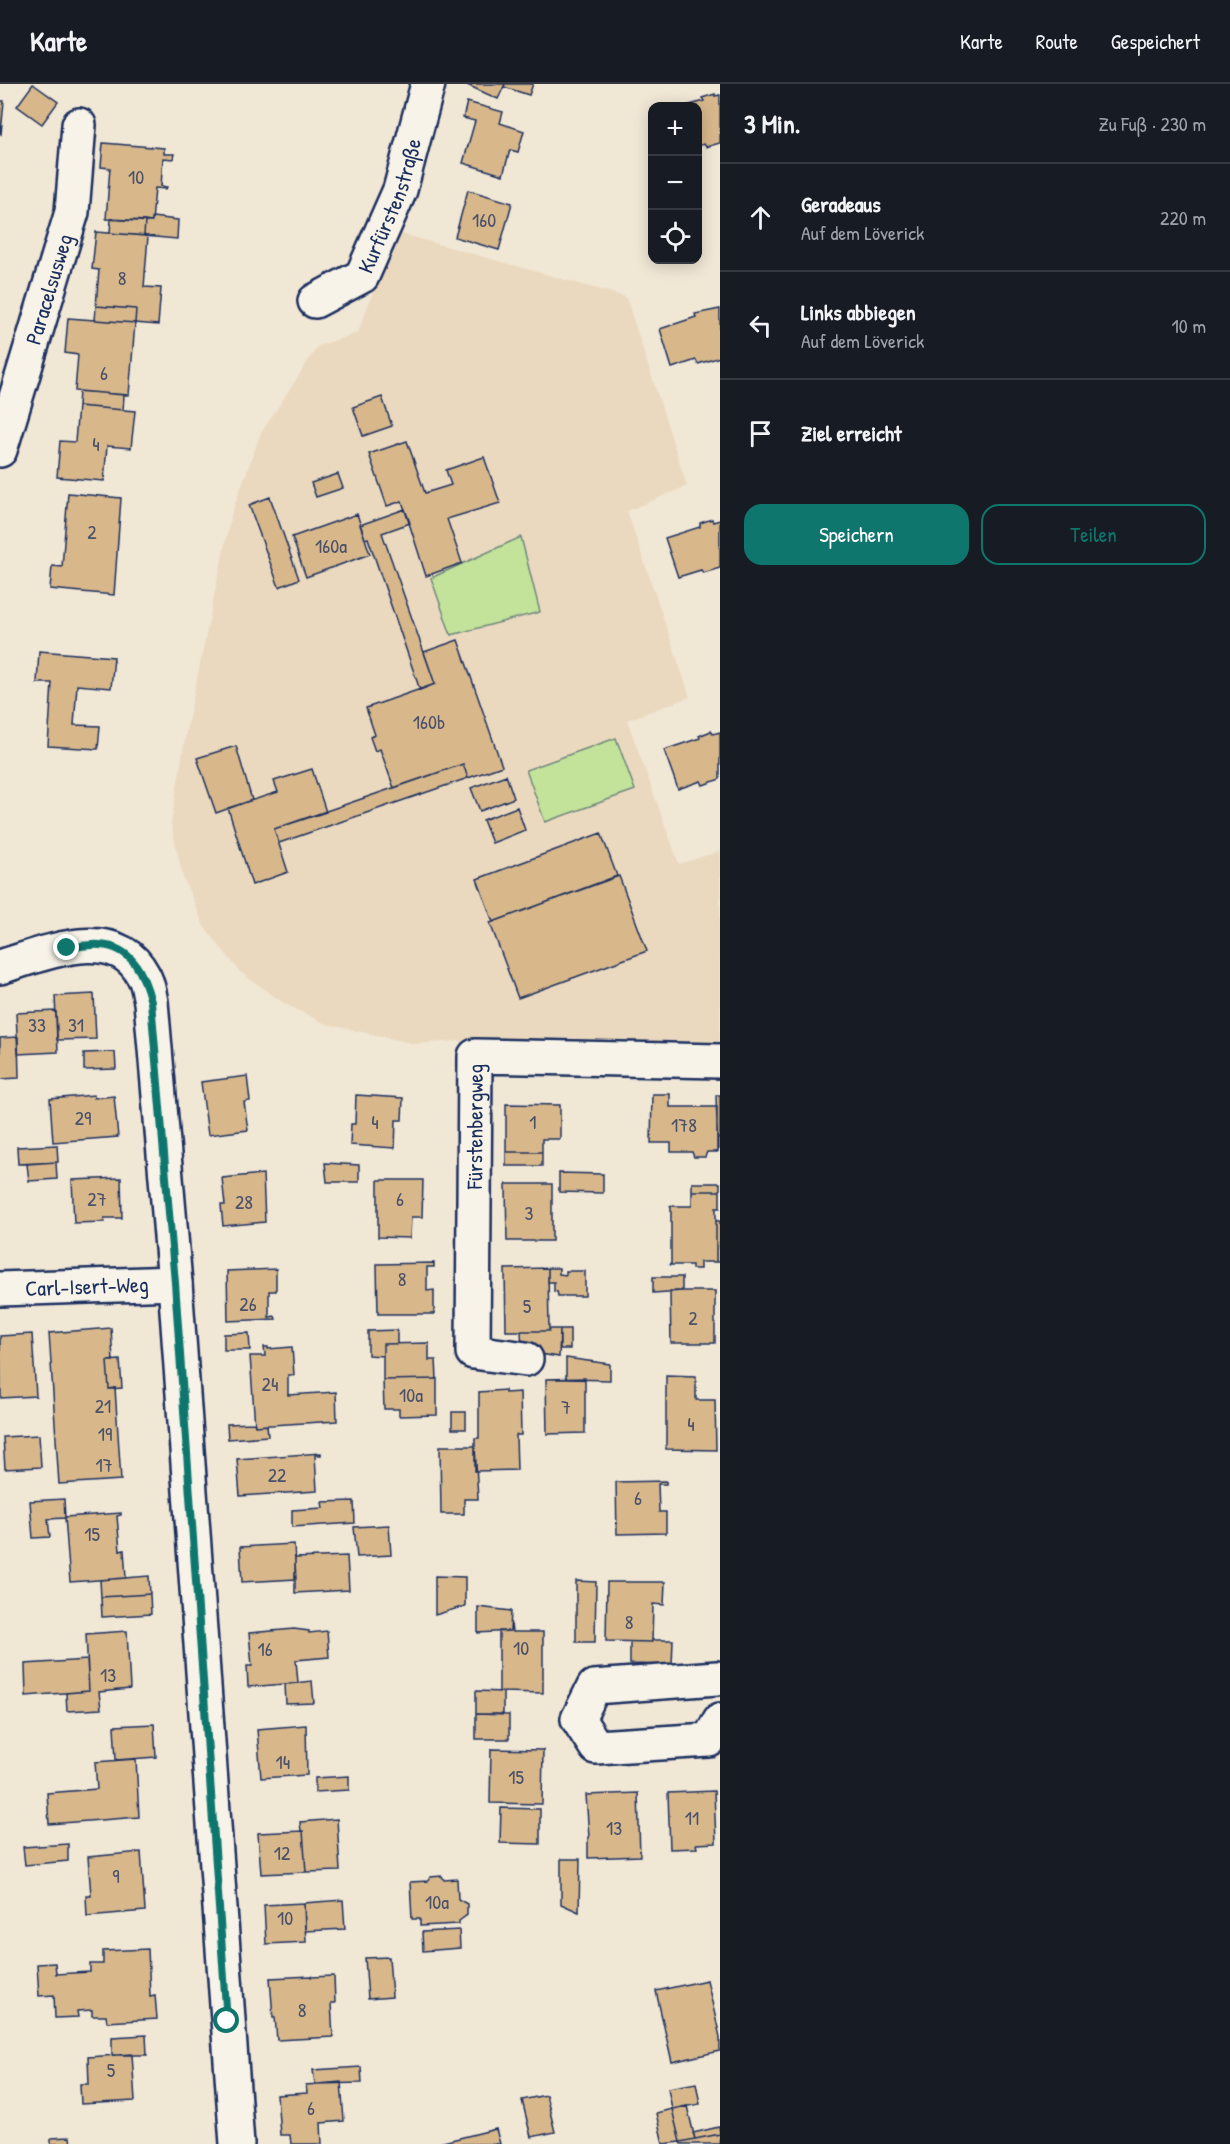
<!DOCTYPE html>
<html lang="de">
<meta charset="utf-8">
<style>
body{margin:0;font-family:"Patrick Hand",sans-serif;background:#242831;color:#f1f3f6}
.controls{position:absolute;right:18px;top:18px;display:grid;overflow:hidden;border-radius:12px;box-shadow:0 3px 15px #0003}
.controls button{width:54px;height:54px;display:grid;place-items:center;padding:0;border:0;border-bottom:2px solid #363941;background:#171b24;color:#f1f3f6;font:30px sans-serif}
.stop{position:absolute;width:18px;height:18px;margin:-14px;border:4px solid #0f766e;border-radius:50%;background:#fff}
.stop.end{background:#0f766e;border-color:#fff;box-shadow:0 2px 6px #0008}
.list{margin:0;padding:0;list-style:none}
h2{display:flex;justify-content:space-between;align-items:center;height:78px;margin:0;padding:0 24px;font-size:26px}
h2 small{font-size:20px;font-weight:400;color:#9ea1a6}
.list li{display:grid;grid-template-columns:39px 1fr auto;gap:18px;align-items:center;box-sizing:border-box;height:108px;padding:0 24px;border-top:2px solid #363941}
.list b{display:block;font-size:22px;white-space:nowrap}
.list p{margin:0;font-size:20px;white-space:nowrap;color:#9ea1a6}
.list em{font-size:20px;font-style:normal;color:#9ea1a6}
.actions{display:flex;gap:12px;padding:18px 24px}
.actions a{flex:1;padding:14px 0;border:2px solid #0f766e;border-radius:18px;text-align:center;font-size:21px;color:#0f766e}
.actions .main{background:#0f766e;color:#fff}
.icon{flex:none;width:33px;height:33px;fill:none;stroke:currentColor;stroke-width:2;stroke-linecap:round;stroke-linejoin:round}
.map{position:relative;flex:none;width:720px;height:2060px;overflow:hidden}
header{display:flex;align-items:center;gap:36px;box-sizing:border-box;height:84px;padding:0 30px;background:#171b24;border-bottom:2px solid #363941}
header strong{font-size:28px}
nav{display:flex;gap:33px;margin-inline-start:auto;font-size:21px}
main{display:flex}
aside{flex:1;background:#171b24}
.map>svg:first-child{display:block}
.built{fill:#ead9bf}
.green{fill:#c3e29a;stroke:#6f887c;stroke-width:1.5}
.building{fill:#d8b88b;stroke:#1b2f5e;stroke-width:1.5}
.lines{fill:none;stroke-linecap:round;stroke-linejoin:round}
.minor-casing{stroke:#1b2f5e;stroke-width:38}
.minor{stroke:#f7f3e8;stroke-width:33}
.route{stroke:#0f766e;stroke-width:8}
.labels{text-anchor:middle;stroke-width:5;stroke-linejoin:round;paint-order:stroke}
.number-label{font-size:20px;fill:#4a5169}
.street-label{font-size:22px;fill:#1b2f5e;stroke:#f7f3e8}
</style>
<header>
<strong>Karte</strong>
<nav><a>Karte</a><a>Route</a><a>Gespeichert</a></nav>
</header>
<main>
<div class="map">
<svg width="720" height="2060" viewBox="0 0 720 2060">
<rect width="100%" height="100%" fill="#f1e7d5"/>
<filter id="ink" filterUnits="userSpaceOnUse"><feTurbulence type="fractalNoise" baseFrequency=".0167" numOctaves="2"/><feDisplacementMap in="SourceGraphic" scale="12" xChannelSelector="R" yChannelSelector="G"/><feConvolveMatrix kernelMatrix="1 2 1 2 8 2 1 2 1" color-interpolation-filters="sRGB"/></filter>
<g filter="url(#ink)">
<path class="built" d="M395 148 626 213 687 402 627 427 690 613 627 636 679 780 720 767V961L506 957 498 954 415 960 326 940 285 920 240 888 204 842 183 793 171 740 187 643 231 431 260 351 318 262 358 249Z"/>
<path class="green" d="M521 453 540 528 451 551 431 494Z
M616 654 635 706 545 738 526 686Z"/>
<path class="building" d="M33 0 58 18 42 40 17 22Z
M465 0H505L498 15Z
M505 0H533L529 11 504 3Z
M715 10V12L720 11V59L706 63 704 60 698 62V22H686L704 17 702 14Z
M0 17H4L1 50 0 49Z
M467 18 503 28 500 39 524 47 518 68 510 66 503 91 463 79 475 37 463 34Z
M103 59 164 64V70H174L173 75 163 74 161 102 167 103 166 105 155 104 152 138 106 135 110 84 101 83Z
M468 106 512 119 499 166 455 153Z
M152 133 178 136 177 155 144 152 145 137 152 138Z
M111 135 145 137 144 152 110 149Z
M96 148 148 152 144 203 161 204 158 241 135 239 136 225 96 222 99 186 92 185Z
M96 222 136 225 135 239 95 236Z
M720 225V273L698 280 696 276 672 284 660 245 696 233 695 230Z
M68 234 135 239 129 311 75 307 78 271 65 269Z
M79 307 124 311 123 326 78 322Z
M382 313 392 342 363 352 353 323Z
M78 322 135 327 131 364 107 362 104 397 57 393 60 357 75 358Z
M407 357 425 409 451 401 446 386 484 373 500 419 447 435 462 479 426 492 402 417 387 422 369 370Z
M338 390 343 404 316 413 311 399Z
M68 409 121 414 114 511 50 505 52 482 62 483Z
M270 413 299 495 279 503 249 421Z
M405 425 410 439 382 449 435 600 420 606 368 454 365 455 360 441Z
M357 430 370 470 306 493 292 453Z
M712 435 713 438 720 436V484L703 489 701 486 678 493 665 454 700 443V439Z
M458 556 502 682 468 694 463 680 394 704 380 665 375 667 370 653 375 651 366 624 435 600 424 568Z
M39 567 114 573 111 604 77 601 74 641 100 642 98 665 48 662 52 599H37Z
M711 647 713 650 720 648V695L703 701 701 697 678 705 664 666 700 654 699 652Z
M236 662 252 716 216 729 197 674Z
M463 680 468 694 279 759 274 745Z
M312 685 326 728 274 745 288 788 252 801 228 724 278 708 274 697Z
M506 691 514 714 480 727 471 704Z
M517 723 525 746 492 759 483 736Z
M601 749 617 792 493 838 477 795Z
M619 792 647 867 518 914 490 839Z
M94 910 96 955 57 956 55 912Z
M56 927 58 968 18 970 16 929Z
M18 953 19 994 0 995V954Z
M115 968 116 985 84 986V969Z
M247 992 250 1017 244 1018 248 1046 208 1051 201 998Z
M652 1010H670V1023H717V1068H707L705 1073H694L692 1068H671V1059H651Z
M94 1011V1014L114 1012 118 1053 53 1058 50 1015Z
M356 1011 403 1014 402 1036H396L395 1064 350 1061 351 1040H355Z
M716 1011H720V1054H718V1068Z
M506 1020 560 1021V1055H542V1068H506Z
M57 1061 58 1078 18 1080 17 1063Z
M506 1068H542V1082H506Z
M56 1078 57 1095 29 1097 27 1080Z
M325 1079 359 1081V1098H327Z
M559 1089 603 1090V1109L559 1108Z
M263 1090 265 1138 223 1142 221 1121H225L222 1094Z
M121 1094 122 1134H104L105 1138 74 1139 72 1096Z
M378 1096H423L422 1133H411L410 1154 378 1153Z
M692 1099H720V1107H692Z
M506 1100H552V1157H507Z
M692 1107H720V1124H716V1178H700V1185H692V1181H669L671 1180V1124L670 1122H692Z
M716 1137H720V1178H716Z
M434 1179V1183H427V1207L434 1206V1230H378L377 1180Z
M548 1184H559V1190L566 1191V1187H585V1212H558L557 1207 554 1208V1198H548Z
M548 1184 549 1247H506L505 1185Z
M276 1185V1207H269V1233L275 1232 276 1235 228 1237 227 1187Z
M653 1193H682V1207L653 1209Z
M670 1207H715V1259H671Z
M111 1244 113 1277H107L109 1305 115 1304 121 1396 59 1400 49 1249Z
M549 1245H560L559 1273 522 1267 521 1247H549Z
M560 1245H570V1265H560Z
M397 1246V1260H383V1272L368 1271V1247Z
M249 1249 250 1266H224V1250Z
M32 1250 36 1312 1 1314 0 1252Z
M429 1259V1276H436L437 1295 383 1296V1260Z
M264 1263H268V1265L292 1263 294 1291H288V1311L336 1308 337 1337 255 1342 250 1272H265Z
M566 1274 610 1280V1296L566 1295Z
M120 1276 122 1304 109 1305 107 1277Z
M666 1291 696 1292V1316H715L716 1366 666 1365Z
M585 1294V1349L547 1350 546 1295Z
M437 1295V1331L399 1332V1325H384L383 1296Z
M505 1306V1309L520 1308 521 1351H516L517 1386 475 1387V1354H479V1308Z
M452 1328H466V1345H452Z
M254 1339 255 1342 267 1341 268 1352 228 1355 227 1340Z
M39 1351 41 1383 5 1385 3 1353Z
M440 1362H475L478 1415H464V1430H441Z
M321 1369V1371H315L317 1407 240 1412 237 1375Z
M666 1397V1400H658L659 1428H666V1449L617 1450 616 1398Z
M64 1415 65 1434 48 1435 50 1453 33 1454 30 1417Z
M354 1417 355 1439 292 1443V1426L323 1424 322 1418Z
M121 1429V1431L117 1432 120 1467 124 1466 126 1494 70 1498 65 1433Z
M389 1441 391 1471 357 1473 354 1443Z
M294 1460 296 1495 242 1498 240 1463Z
M347 1472 349 1506 295 1509V1474Z
M149 1492 150 1510 101 1513 100 1496Z
M435 1492 465 1493V1522L435 1531Z
M576 1497 596 1498 595 1558H576Z
M607 1498H665L664 1521 653 1520 652 1558 606 1557Z
M150 1510 151 1530 102 1533 101 1513Z
M478 1523 511 1527 510 1547 478 1549Z
M511 1540 512 1548H543V1609L499 1608V1547H510Z
M294 1545 309 1547V1549L327 1547 329 1573 296 1576 298 1599 248 1603 247 1582H252L249 1549Z
M127 1547 130 1605 99 1608 101 1625 67 1627 66 1609 89 1607 86 1550Z
M652 1556H673L672 1581 630 1580V1558H652Z
M87 1576 89 1607 26 1612 25 1580Z
M312 1597 314 1619 286 1620 285 1600Z
M476 1607 503 1608V1630H476Z
M476 1630 509 1631V1655H476Z
M154 1640 156 1673 116 1676 114 1642Z
M306 1641 307 1691 261 1694 257 1645Z
M491 1665 543 1666 542 1720 490 1719Z
M136 1675 139 1733 49 1740 47 1709 97 1705 95 1678Z
M349 1692V1706L315 1708V1694Z
M714 1707 716 1759 696 1760 697 1764 670 1765 668 1709Z
M638 1709 640 1772 588 1774V1753H589L586 1711Z
M501 1724 540 1725V1760L500 1759Z
M337 1735 340 1787 306 1788 303 1747H301L300 1738Z
M303 1747 306 1788 261 1790 258 1749Z
M68 1760V1777L25 1781 23 1763Z
M141 1768 145 1827 87 1832 86 1811H91L88 1773Z
M561 1775H580L579 1828 561 1820Z
M442 1792 444 1796 457 1795 458 1815 467 1820V1831L459 1837V1840L420 1842V1835H412L410 1798 428 1797 430 1793Z
M343 1816 345 1845 305 1847 304 1819Z
M304 1819 306 1858 266 1860 264 1821Z
M459 1846 460 1864 423 1867 422 1848Z
M148 1865 150 1912 155 1911 157 1935 107 1938 106 1932H92V1926L77 1927 78 1933 55 1934 54 1911 39 1912 37 1880 55 1879 56 1890 90 1888V1880H103V1867Z
M389 1873 392 1913 368 1915 365 1874Z
M311 1892V1893L334 1892 335 1919H331L333 1953 277 1956 275 1933H273L270 1894Z
M707 1896 720 1953V1967L672 1978 656 1907Z
M146 1951 147 1971H112V1953Z
M132 1970 135 2017 81 2020 80 2000H89L88 1973Z
M361 1983 362 1999 315 2000 313 1986Z
M341 1998 344 2037 321 2039 322 2060H291L290 2051H280L277 2011 307 2009 306 2001Z
M696 1999 700 2020 672 2025 668 2004Z
M546 2011 555 2048 531 2053 522 2016Z
M687 2022 695 2055 680 2058 672 2025Z
M672 2025 680 2058 663 2060 656 2029Z
M719 2043 720 2050 695 2055 693 2049Z
M496 2045 500 2060H435Z
M720 2050V2060H681L680 2058Z
M70 2053 71 2060H51V2054Z"/>
<g class="lines">
<g class="minor-casing">
<g id="minor">
<path id="s1" d="M315 217 362 192 400 106 428 0"/>
<path id="s2" d="M0 366 72 128 79 41"/>
<path d="M0 883C44 870 115 838 143 891 148 898 149 909 151 918L175 1199 237 2060"/>
<path id="s3" d="M0 1205 175 1199"/>
<path id="s4" d="M526 1275 473 1268 475 972 720 977"/>
<path d="M717 1594 594 1603 578 1635 596 1663 709 1656 720 1636"/>
</g>
</g>
<use href="#minor" class="minor"/>
</g>
</g>
<g class="lines" filter="url(#ink)">
<path class="route" d="M67 864C77 863 90 860 100 861 133 863 144 891 151 918L175 1199 227 1937"/>
</g>
<g class="labels">
<g class="number-label">
<text x="136" y="100">10</text>
<text x="484" y="143">160</text>
<text x="122" y="201">8</text>
<text x="104" y="296">6</text>
<text x="96" y="367">4</text>
<text x="92" y="455">2</text>
<text x="331" y="469">160a</text>
<text x="429" y="645">160b</text>
<text x="37" y="948">33</text>
<text x="76" y="948">31</text>
<text x="83" y="1041">29</text>
<text x="375" y="1045">4</text>
<text x="533" y="1045">1</text>
<text x="684" y="1048">178</text>
<text x="97" y="1122">27</text>
<text x="400" y="1122">6</text>
<text x="244" y="1125">28</text>
<text x="529" y="1136">3</text>
<text x="402" y="1202">8</text>
<text x="248" y="1227">26</text>
<text x="527" y="1229">5</text>
<text x="693" y="1241">2</text>
<text x="270" y="1307">24</text>
<text x="411" y="1318">10a</text>
<text x="103" y="1329">21</text>
<text x="566" y="1330">7</text>
<text x="691" y="1347">4</text>
<text x="105" y="1357">19</text>
<text x="104" y="1388">17</text>
<text x="277" y="1398">22</text>
<text x="638" y="1421">6</text>
<text x="92" y="1457">15</text>
<text x="629" y="1545">8</text>
<text x="521" y="1571">10</text>
<text x="265" y="1572">16</text>
<text x="108" y="1598">13</text>
<text x="283" y="1685">14</text>
<text x="516" y="1700">15</text>
<text x="692" y="1741">11</text>
<text x="614" y="1751">13</text>
<text x="282" y="1776">12</text>
<text x="116" y="1799">9</text>
<text x="437" y="1825">10a</text>
<text x="285" y="1841">10</text>
<text x="302" y="1933">8</text>
<text x="111" y="1993">5</text>
<text x="311" y="2031">6</text>
</g>
<g class="street-label">
<text dy="8" stroke="none"><textPath href="#s1" startOffset="129">Kurfürstenstraße</textPath></text>
<text dy="8" stroke="none"><textPath href="#s2" startOffset="168">Paracelsusweg</textPath></text>
<text dy="8" stroke="none"><textPath href="#s4" startOffset="279">Fürstenbergweg</textPath></text>
<text dy="8" stroke="none"><textPath href="#s3" startOffset="87">Carl-Isert-Weg</textPath></text>
</g>
</g>
</svg>
<div class="controls">
<button>+</button>
<button>−</button>
<button><svg class="icon" aria-label="locate" viewBox="0 0 24 24"><circle cx="12" cy="12" r="6"/><path d="M12 2v4M12 18v4M2 12h4M18 12h4"/></svg></button>
</div>
<div class="stop" style="left:227px;top:1937px"></div>
<div class="stop end" style="left:67px;top:864px"></div>
</div>
<aside>
<h2>3 Min.<small>Zu Fuß · 230 m</small></h2>
<ul class="list">
<li><svg class="icon" aria-label="ahead" viewBox="0 0 24 24"><path d="M12 20V5M6 11l6-6 6 6"/></svg><div><b>Geradeaus</b><p>Auf dem Löverick</p></div><em>220 m</em></li>
<li><svg class="icon" aria-label="left" viewBox="0 0 24 24"><path d="M17 20v-9H6M10 6l-5 5 5 5"/></svg><div><b>Links abbiegen</b><p>Auf dem Löverick</p></div><em>10 m</em></li>
<li><svg class="icon" aria-label="arrive" viewBox="0 0 24 24"><path d="M6 21V4h12l-3 4 3 4H6"/></svg><div><b>Ziel erreicht</b></div></li>
</ul>
<div class="actions"><a class="main">Speichern</a><a>Teilen</a></div>
</aside>
</main>
